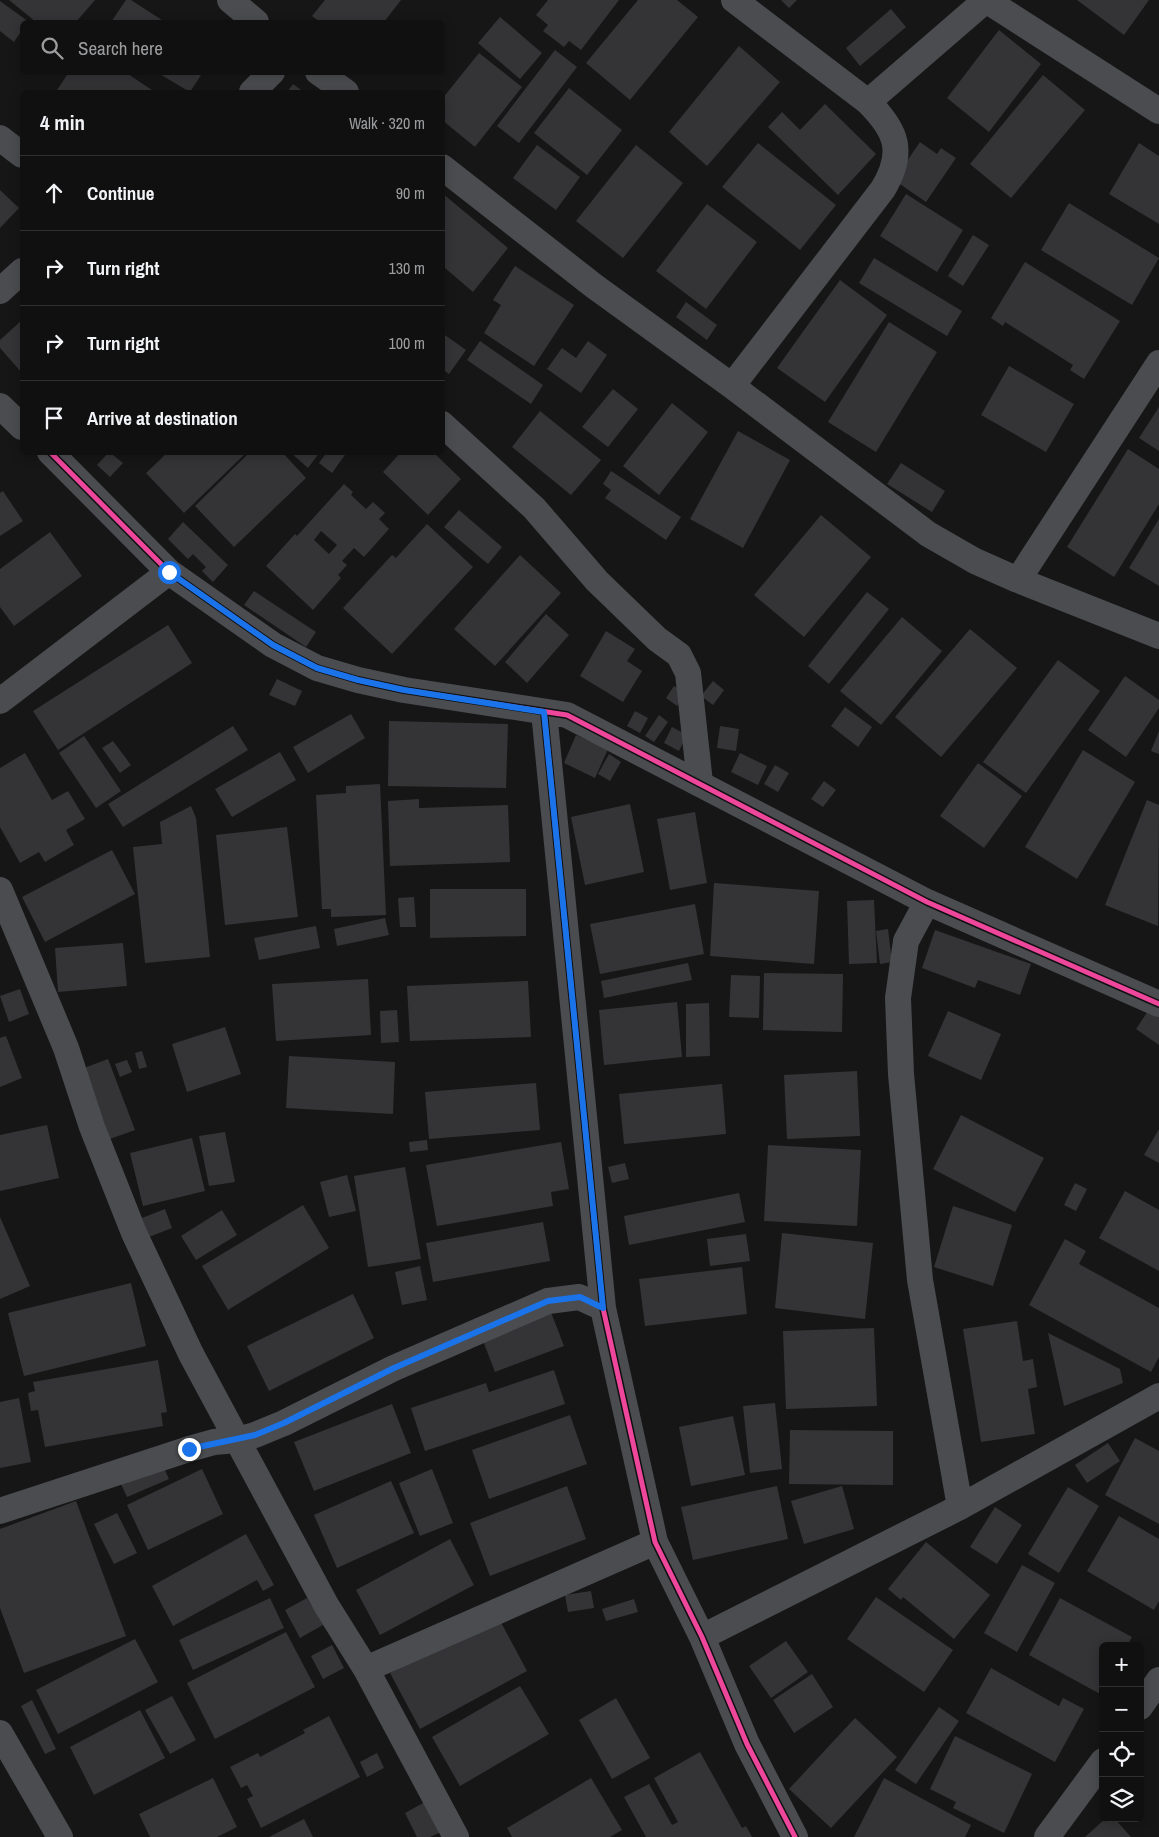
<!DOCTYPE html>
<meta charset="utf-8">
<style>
body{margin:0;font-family:"Archivo Narrow",sans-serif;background:#1e1e1e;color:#f1f3f6}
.controls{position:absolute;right:15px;bottom:15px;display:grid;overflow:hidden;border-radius:8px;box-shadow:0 2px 12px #0003}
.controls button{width:45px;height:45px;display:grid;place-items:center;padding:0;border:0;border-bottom:1px solid #303030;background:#101010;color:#f1f3f6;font:25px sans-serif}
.stop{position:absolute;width:15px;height:15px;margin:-11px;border:4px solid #1a73e8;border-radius:50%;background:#fff}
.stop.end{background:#1a73e8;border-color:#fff;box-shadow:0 1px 5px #0008}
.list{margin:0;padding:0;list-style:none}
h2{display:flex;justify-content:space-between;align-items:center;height:65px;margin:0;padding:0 20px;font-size:21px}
h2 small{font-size:16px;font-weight:400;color:#9c9d9f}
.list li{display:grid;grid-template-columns:32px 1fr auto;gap:15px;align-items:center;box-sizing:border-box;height:75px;padding:0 20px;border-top:1px solid #303030}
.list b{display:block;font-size:19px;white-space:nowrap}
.list em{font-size:16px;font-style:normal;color:#9c9d9f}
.icon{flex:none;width:28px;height:28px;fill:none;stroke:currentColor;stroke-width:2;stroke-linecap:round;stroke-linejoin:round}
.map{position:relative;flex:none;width:1159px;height:1837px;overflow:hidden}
.search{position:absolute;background:#101010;box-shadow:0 2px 12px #0003;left:20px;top:20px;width:425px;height:55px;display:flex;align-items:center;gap:12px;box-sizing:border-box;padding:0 18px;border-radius:8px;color:#9c9d9f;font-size:19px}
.panel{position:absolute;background:#101010;box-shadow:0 2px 12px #0003;left:20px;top:90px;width:425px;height:365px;border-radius:8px}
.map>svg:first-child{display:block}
.building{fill:#343436;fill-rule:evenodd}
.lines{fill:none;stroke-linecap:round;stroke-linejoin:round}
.minor{stroke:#4a4c4f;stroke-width:26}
.cycleway-casing{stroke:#101012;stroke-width:8}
.cycleway{stroke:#ed469a;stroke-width:5}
.route{stroke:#1a73e8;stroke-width:6}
</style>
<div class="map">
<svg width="1159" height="1837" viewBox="0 0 1159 1837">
<rect width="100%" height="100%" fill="#161616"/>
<path class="building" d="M9 0H95L76 22H36Z
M126 0H131L165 22H111Z
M325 0H401L384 22H320L312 16Z
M548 0H619L581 50 569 41 564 47 543 31 548 25 536 15Z
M638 0H677L698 17 630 100 586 63Z
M781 0H797L789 8Z
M1077 0H1149L1124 35Z
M0 1 29 22H22V30L14 42 0 31Z
M891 9 906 27 860 66 846 48Z
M500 17 542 53 520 79 478 43Z
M999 30 1041 64 989 132 947 98Z
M739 46 780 82 707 166 669 132Z
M555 50 577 67 519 143 497 126Z
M479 53 522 87 475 147 442 120V99Z
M69 72H125L155 92H61L57 90Z
M156 72H203L190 92Z
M1043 75 1085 110 1011 198 970 164Z
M293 84 304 92H287Z
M569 88 622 130 587 175 534 133Z
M825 104 876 154 838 195 768 127 782 112 800 130Z
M920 142 937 154 941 148 956 158 926 202 894 180Z
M758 143 836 205 800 250 722 187Z
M1139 143 1159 156V224L1109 194Z
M537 145 580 177 556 210 513 178Z
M636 145 683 183 623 258 576 221Z
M0 190 19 208 0 228Z
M442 193 508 248 473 292 445 268 442 271Z
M906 194 963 230 937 272 880 236Z
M1069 203 1159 258 1132 305 1041 250Z
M707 204 757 242 706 309 656 271Z
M973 235 989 245 963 286 948 276Z
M874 258 962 311 947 336 859 283Z
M1025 262 1120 321 1084 379 1070 370 1073 365 1005 322 1003 326 991 318Z
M515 266 574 305 534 366 484 333 501 305 493 300Z
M840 280 887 315 825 402 777 368Z
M686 302 717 325 707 340 676 317Z
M22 320V373L0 348V340Z
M889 322 937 352 876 452 828 422Z
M442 333 466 350 449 374 442 369Z
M480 341 543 385 531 404 467 360Z
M588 341 607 355 581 393 547 369 562 348 576 358Z
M1009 366 1074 404 1046 452 981 415Z
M613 389 638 409 608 447 582 427Z
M672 403 708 432 659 495 623 466Z
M1159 407V451L1139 438Z
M540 411 601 460 571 495 512 447Z
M738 431 790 460 743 548 690 519Z
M1128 449 1159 469V504L1114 577 1067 547Z
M109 452 123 463 110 477 97 465Z
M168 452H247L184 513 146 473Z
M250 452H282L306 478 234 547 195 506Z
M290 452H320L308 468Z
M327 452H347L332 473 319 463Z
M401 452H433L461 479 428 515 383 472Z
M901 463 945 491 932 512 887 484Z
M611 471 681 517 666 540 605 498 611 490 603 484Z
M344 484 353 492 351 495 366 509 373 502 385 513 379 519 389 529 364 557 354 548 342 561 347 565 338 575 341 578 313 610 266 566 295 534 297 536ZM321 531 337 545 329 554 314 540Z
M3 491 23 521 0 536V493Z
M459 510 502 547 488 564 444 527Z
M821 515 871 557 804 637 754 595Z
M1159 519V586L1129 568Z
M183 522 228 565 213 582 202 571 206 567 193 554 188 559 168 539Z
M427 524 473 567 392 654 343 608 392 555 396 558Z
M50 532 82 576 14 626 0 607V569Z
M520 555 561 593 495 666 454 629Z
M254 591 316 632 306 647 244 605Z
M867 592 889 609 829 684 808 666Z
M546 614 569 635 527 683 505 662Z
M902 617 942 651 881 725 840 691Z
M168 625 192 663 58 750 33 711Z
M970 629 1017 668 941 757 895 717Z
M606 631 635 649 627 661 642 671 623 702 580 676Z
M1058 660 1100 691 1026 793 983 762Z
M1125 676 1159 700V708L1126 757 1088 730Z
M277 679 302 691 295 706 269 695Z
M713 681 724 690 713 705 701 696Z
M674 686 686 693 677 706 666 698Z
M845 707 872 727 858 747 831 726Z
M635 711 648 718 640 733 627 726Z
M351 714 365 738 308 773 293 747Z
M659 715 668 722 654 742 645 736Z
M389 721 508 724 506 788 388 786Z
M233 726 248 750 123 827 108 804Z
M720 726 739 729 736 751 717 748Z
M672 727 687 735 679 751 664 743Z
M1159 731V754L1151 751Z
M576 735 608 749 595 778 564 763Z
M84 736 121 791 96 808 59 753Z
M113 741 131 765 120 773 102 748Z
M1083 750 1135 782 1077 879 1025 847Z
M280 752 296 780 232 817 215 789Z
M25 753 52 800 68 791 85 819 66 830 74 845 45 862 39 852 20 863 0 827V768Z
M740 753 767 766 758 785 731 772Z
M609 754 621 762 610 781 598 774Z
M978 763 1022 796 984 848 940 816Z
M775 765 789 773 778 792 764 784Z
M824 781 836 790 823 807 811 799Z
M380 784 386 915 331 917V909H322L316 795 346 793V786Z
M419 799V808L508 805 510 862 390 866 388 801Z
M1147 800 1159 805 1158 926 1105 905Z
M630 804 644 872 585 885 571 817Z
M191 806 196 818 210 957 145 963 133 847 162 844 160 822Z
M695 812 707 883 670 890 657 819Z
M287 827 298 917 225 925 216 835Z
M112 850 135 894 45 942 22 897Z
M714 883 819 891 814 964 710 956Z
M430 889H526V936L430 938Z
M414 897 416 927H400L398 898Z
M874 900 877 963 849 964 847 901Z
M695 904 704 954 600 974 590 924Z
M385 918 389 935 337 946 334 929Z
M316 926 320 948 259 960 254 938Z
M888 929 892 962 880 964 876 931Z
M935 930 1031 964 1020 995 978 980 975 988 922 968Z
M123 943 127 986 58 992 55 948Z
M688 963 692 980 604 998 601 981Z
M764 973 843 974 842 1032 763 1030Z
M731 975 760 976 759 1018 729 1017Z
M368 979 371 1035 276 1041 272 984Z
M528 981 531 1037 410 1041 407 986Z
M20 989 29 1014 9 1022 0 996Z
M677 1002 682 1057 604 1065 599 1010Z
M709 1003 710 1056 686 1057V1004Z
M1150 1008 1159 1015V1045L1136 1029Z
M397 1010 399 1042 381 1043 380 1011Z
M948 1011 1001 1034 981 1080 928 1056Z
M225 1027 241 1074 187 1092 172 1044Z
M6 1036 22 1078 0 1087V1038Z
M142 1051 147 1067 139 1069 135 1053Z
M289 1056 395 1062 393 1114 286 1108Z
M108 1059 135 1130 110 1139 84 1068Z
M127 1060 132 1072 120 1077 115 1064Z
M857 1071 860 1136 787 1139 784 1075Z
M536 1083 540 1130 429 1139 425 1092Z
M722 1084 726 1134 624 1144 619 1094Z
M961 1115 1044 1158 1015 1212 933 1169Z
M47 1125 59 1178 0 1191V1135Z
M1159 1129V1163L1144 1155Z
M225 1132 235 1182 209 1186 199 1136Z
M192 1138 205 1191 143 1206 130 1153Z
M427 1140 428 1150 410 1152 409 1142Z
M561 1142 569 1189 551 1192 553 1206 437 1226 426 1165Z
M768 1145 861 1150 857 1226 764 1221Z
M625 1163 629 1179 612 1183 608 1167Z
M405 1167 421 1259 368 1267 354 1176Z
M347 1175 356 1211 329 1217 320 1182Z
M1075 1183 1087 1189 1076 1211 1064 1205Z
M1125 1191 1159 1210V1271L1099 1238Z
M739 1193 745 1222 629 1245 624 1216Z
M303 1205 329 1248 228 1310 202 1266Z
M953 1206 1012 1225 993 1286 934 1267Z
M165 1209 172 1228 149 1237 142 1218Z
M222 1210 237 1235 196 1260 181 1236Z
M0 1217 30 1286 0 1299Z
M543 1222 550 1261 433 1282 426 1243Z
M782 1233 873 1243 865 1319 775 1308Z
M746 1234 750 1261 710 1266 707 1239Z
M1065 1239 1086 1251 1079 1264 1159 1308V1357L1151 1372 1029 1305Z
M420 1266 427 1300 402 1305 395 1272Z
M742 1267 747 1314 645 1326 639 1279Z
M131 1283 146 1346 24 1376 8 1313Z
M353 1294 374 1338 269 1391 247 1346Z
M549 1307 564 1346 495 1372 480 1333Z
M1017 1321 1023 1361 1033 1359 1037 1387 1028 1389 1035 1434 981 1442 963 1329Z
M874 1328 877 1406 786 1409 783 1331Z
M1048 1333 1120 1369 1123 1383 1064 1406Z
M158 1360 167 1412 161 1413 163 1426 45 1447 38 1410 31 1411 28 1393 35 1391 33 1382Z
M554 1370 565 1404 425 1451 411 1408 486 1383 489 1392Z
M19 1398 31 1462 0 1468V1402Z
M775 1403 782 1469 750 1473 743 1406Z
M392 1404 411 1453 314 1491 294 1442Z
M570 1415 587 1464 489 1499 472 1450Z
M733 1416 745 1475 691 1486 679 1427Z
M790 1430 893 1431V1485L789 1484Z
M1135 1438 1159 1451V1524L1105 1495Z
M1108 1443 1120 1461 1087 1483 1075 1465Z
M162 1464 169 1479 127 1497 120 1482Z
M202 1469 223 1514 148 1550 127 1505Z
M432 1469 453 1523 420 1536 399 1483Z
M391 1481 414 1533 337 1568 314 1515Z
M567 1486 586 1539 490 1576 470 1523Z
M777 1486 788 1539 693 1560 681 1507Z
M842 1486 854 1529 804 1544 791 1501Z
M1068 1487 1099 1506 1059 1573 1028 1554Z
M76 1501 126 1636 24 1673 0 1608V1529Z
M995 1507 1022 1525 997 1564 970 1547Z
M117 1513 137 1553 114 1564 94 1524Z
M1119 1516 1159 1539V1601L1154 1610 1087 1571Z
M246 1534 274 1585 263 1591 257 1580 173 1626 152 1586Z
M450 1539 474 1585 380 1635 356 1590Z
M926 1542 990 1595 954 1639 903 1597 901 1600 888 1589Z
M1022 1565 1055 1583 1017 1652 984 1633Z
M591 1591 594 1608 568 1612 565 1595Z
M876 1597 953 1650 924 1692 847 1639Z
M270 1598 284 1628 193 1670 179 1640Z
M307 1598 323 1625 300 1638 285 1610Z
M1060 1598 1132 1637 1127 1646H1103V1689L1100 1694 1029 1655Z
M634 1599 638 1612 606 1621 602 1609Z
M497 1615 527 1671 420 1729 390 1673Z
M286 1632 315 1687 215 1739 187 1683Z
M135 1639 158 1682 58 1734 36 1690Z
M786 1641 808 1672 771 1698 749 1666Z
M332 1645 344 1668 323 1679 311 1656Z
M991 1668 1059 1706 1063 1698 1084 1709 1055 1762 966 1713Z
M812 1674 833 1707 794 1733 773 1700Z
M520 1686 549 1734 460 1786 432 1737Z
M172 1696 196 1740 170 1754 145 1710Z
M616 1698 650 1758 612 1779 579 1720Z
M32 1700 56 1749 45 1754 21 1706Z
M939 1707 959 1721 916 1784 895 1770Z
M140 1710 165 1758 94 1795 70 1747Z
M329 1716 360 1777 261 1828 247 1799 253 1796 247 1785 241 1788 230 1767 258 1753 260 1757 305 1733 303 1730Z
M855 1718 897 1757 831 1828 789 1789Z
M955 1736 1032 1774 1004 1833 953 1808 956 1802 930 1789Z
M700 1752 742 1828 746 1826 752 1837H646L624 1797 649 1784 672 1825 678 1822 654 1778Z
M377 1753 384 1768 367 1777 360 1762Z
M213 1778 237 1827 217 1837H150L139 1814Z
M591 1778 622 1830 610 1837H512L507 1828Z
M884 1778 971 1825 965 1837H854Z
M425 1802 441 1832 430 1837H417L405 1813Z
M1106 1818H1114L1131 1837H1085Z
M304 1819 313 1837H269Z"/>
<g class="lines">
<path class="minor" d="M230 0 256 22
M986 0 1159 111
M318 72 346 92
M252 92 272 72
M868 102 986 0
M0 138 22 155
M442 167 594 286 732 386 928 534 975 561 1018 580 1159 636
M0 291 22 271
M732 386 883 189C905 152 897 131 868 102L734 0
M0 406 22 427
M442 424 534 508 597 581 657 639 679 655 688 673 700 783
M50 452 169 572 273 645 317 668 358 680 404 690 567 715 927 902 1159 1004
M1018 580 1159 363
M0 701 169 572
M544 712 603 1308 655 1542 702 1637 747 1744 795 1837
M0 890 66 1048 92 1127 134 1233 191 1354 326 1605 366 1669 456 1837
M927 902 906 941 898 998 901 1074 920 1280 960 1507
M0 1511 189 1449 214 1442 237 1440 255 1435 284 1423 394 1368 548 1301 579 1297 603 1308
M702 1637 960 1507 1159 1396
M366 1669 655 1542
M1140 1707 1159 1680
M0 1733 60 1837
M1047 1837 1103 1761"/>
<g class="cycleway-casing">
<path id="cycleway" d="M50 452 169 572 273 645 317 668 358 680 404 690 567 715 927 902 1159 1004
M544 712 603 1308 655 1542 702 1637 747 1744 795 1837"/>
</g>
<use href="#cycleway" class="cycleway"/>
</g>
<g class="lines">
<path class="route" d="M169 572 273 645 317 668 358 680 404 690 544 712 603 1308 580 1297 548 1301 394 1368 284 1423 255 1435 189 1449"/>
</g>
</svg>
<div class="controls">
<button>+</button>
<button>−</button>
<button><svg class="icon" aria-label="locate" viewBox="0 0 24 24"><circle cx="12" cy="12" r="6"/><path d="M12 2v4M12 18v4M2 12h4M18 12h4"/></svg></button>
<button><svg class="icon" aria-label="layers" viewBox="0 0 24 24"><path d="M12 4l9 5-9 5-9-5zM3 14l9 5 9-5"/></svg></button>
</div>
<div class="stop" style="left:169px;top:572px"></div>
<div class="stop end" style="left:189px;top:1449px"></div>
<div class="search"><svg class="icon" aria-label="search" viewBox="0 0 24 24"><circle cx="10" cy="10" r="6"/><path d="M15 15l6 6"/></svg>Search here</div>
<section class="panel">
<h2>4 min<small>Walk · 320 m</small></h2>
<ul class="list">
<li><svg class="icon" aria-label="ahead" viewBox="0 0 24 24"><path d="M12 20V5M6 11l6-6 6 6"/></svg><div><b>Continue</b></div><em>90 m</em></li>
<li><svg class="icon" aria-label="right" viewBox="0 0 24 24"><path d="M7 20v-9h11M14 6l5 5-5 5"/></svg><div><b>Turn right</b></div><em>130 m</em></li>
<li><svg class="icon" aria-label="right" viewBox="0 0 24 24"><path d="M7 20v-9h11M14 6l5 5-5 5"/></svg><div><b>Turn right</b></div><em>100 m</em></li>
<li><svg class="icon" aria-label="arrive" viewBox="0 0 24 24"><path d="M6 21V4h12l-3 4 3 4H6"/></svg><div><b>Arrive at destination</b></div></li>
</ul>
</section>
</div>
